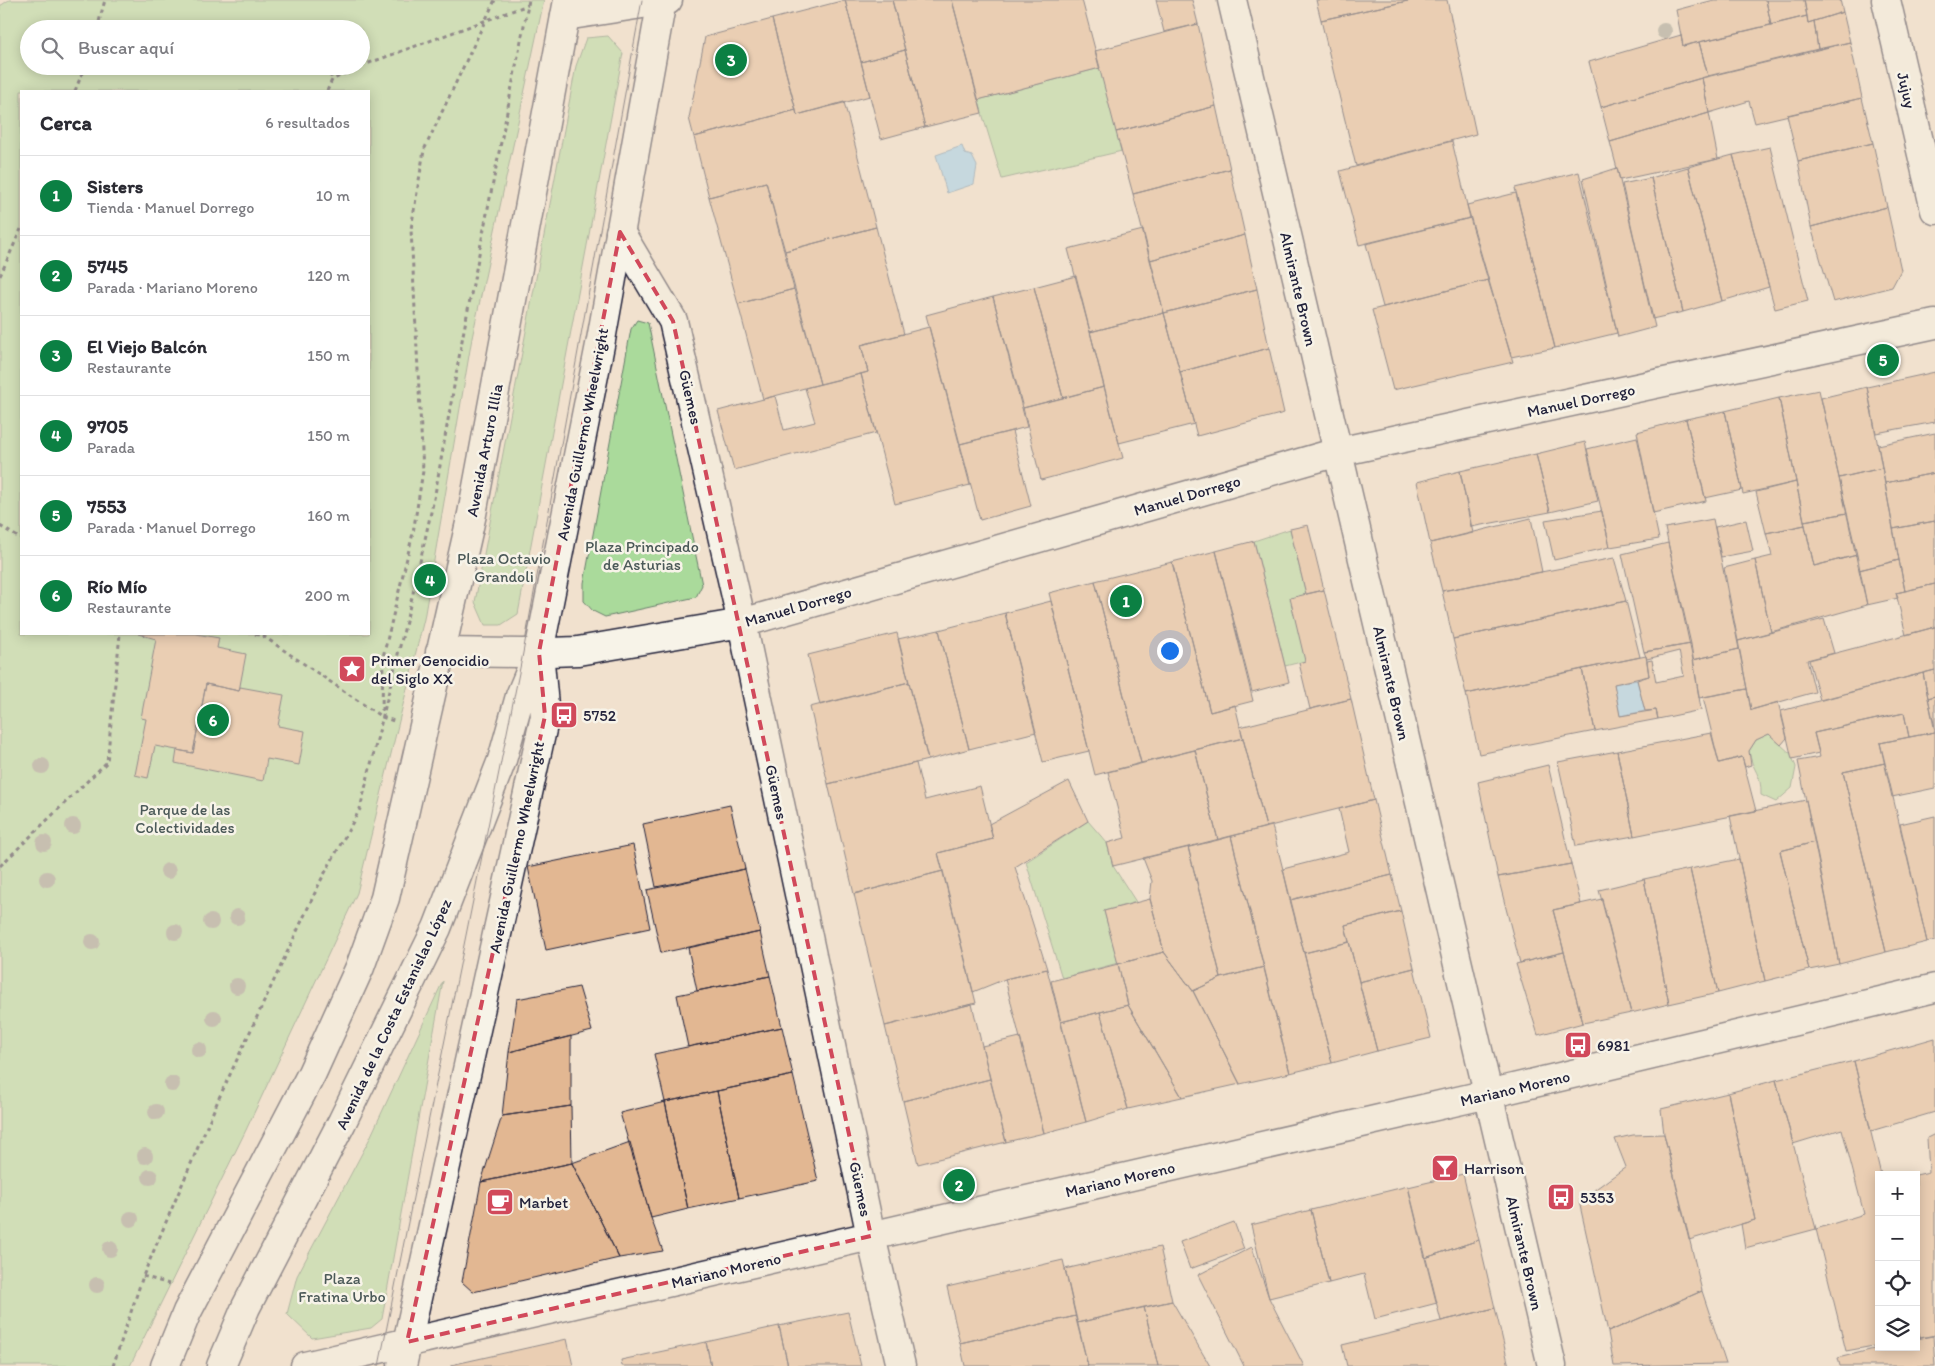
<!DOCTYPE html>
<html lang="es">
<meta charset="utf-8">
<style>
body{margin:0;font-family:Itim,sans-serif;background:#f7f7f7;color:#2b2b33}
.controls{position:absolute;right:15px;bottom:15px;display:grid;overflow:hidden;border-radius:0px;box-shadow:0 2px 12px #0003}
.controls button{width:45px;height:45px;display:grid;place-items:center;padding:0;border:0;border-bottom:1px solid #e1e1e2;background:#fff;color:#2b2b33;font:25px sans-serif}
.you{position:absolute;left:1169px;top:650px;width:18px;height:18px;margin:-12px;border:4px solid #fff;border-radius:50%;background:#1a73e8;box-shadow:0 0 0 8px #1a73e833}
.badge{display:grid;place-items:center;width:32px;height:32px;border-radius:50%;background:#0b8043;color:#fff;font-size:16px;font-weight:700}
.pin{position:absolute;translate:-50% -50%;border:2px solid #fff;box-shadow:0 1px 5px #0006}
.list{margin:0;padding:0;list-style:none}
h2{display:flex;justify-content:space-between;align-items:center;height:65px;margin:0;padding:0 20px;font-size:21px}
h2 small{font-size:16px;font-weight:400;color:#7c7c81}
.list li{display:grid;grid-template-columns:32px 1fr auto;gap:15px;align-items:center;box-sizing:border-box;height:80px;padding:0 20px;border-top:1px solid #e1e1e2}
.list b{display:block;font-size:19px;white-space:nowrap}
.list p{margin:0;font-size:16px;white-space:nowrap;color:#7c7c81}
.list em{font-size:16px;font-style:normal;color:#7c7c81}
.icon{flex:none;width:28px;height:28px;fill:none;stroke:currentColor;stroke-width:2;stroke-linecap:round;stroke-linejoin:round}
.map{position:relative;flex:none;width:1935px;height:1366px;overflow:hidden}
.search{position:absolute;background:#fff;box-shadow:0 2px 12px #0003;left:20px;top:20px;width:350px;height:55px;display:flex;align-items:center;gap:12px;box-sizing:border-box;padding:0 18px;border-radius:28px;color:#7c7c81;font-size:19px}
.panel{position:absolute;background:#fff;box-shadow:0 2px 12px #0003;left:20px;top:90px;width:350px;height:545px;border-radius:0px}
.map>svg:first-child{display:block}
.green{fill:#aada9b;stroke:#667e6b;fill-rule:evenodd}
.water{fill:#92ccf2;stroke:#6588a9}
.building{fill:#e2b792;stroke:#22223b}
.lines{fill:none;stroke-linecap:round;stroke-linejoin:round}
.minor-casing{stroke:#22223b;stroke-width:31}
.major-casing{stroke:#22223b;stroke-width:31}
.path{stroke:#22223b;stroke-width:3;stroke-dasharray:4 4;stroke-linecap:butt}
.minor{stroke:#f7f3e8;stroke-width:28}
.major{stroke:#f7f3e8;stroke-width:28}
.tram{stroke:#22223b;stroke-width:1}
.tree{fill:#96968d}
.marked{fill:none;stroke:#d1495b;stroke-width:4;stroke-dasharray:10 6;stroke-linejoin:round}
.labels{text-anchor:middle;stroke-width:5;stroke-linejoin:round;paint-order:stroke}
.street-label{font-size:16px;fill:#22223b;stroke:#f7f3e8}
.park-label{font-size:16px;fill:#4b5958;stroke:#f7f3e8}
.poi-label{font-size:16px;fill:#22223b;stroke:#f7f3e8;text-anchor:start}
</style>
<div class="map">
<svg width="1935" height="1366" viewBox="0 0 1935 1366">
<rect width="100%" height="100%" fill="#f1e1ce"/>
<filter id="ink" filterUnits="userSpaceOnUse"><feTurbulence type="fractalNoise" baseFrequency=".02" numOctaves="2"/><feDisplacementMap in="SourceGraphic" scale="10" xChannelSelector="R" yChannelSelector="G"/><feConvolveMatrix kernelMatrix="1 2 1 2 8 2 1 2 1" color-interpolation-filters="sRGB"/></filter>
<g filter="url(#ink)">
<path class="green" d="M9 0H544L472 338 424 619 357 893 246 1130 130 1366H0V6ZM29 29H361V66H29ZM21 91H369V634H21Z
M608 36 623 53 518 614 501 625H485L475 602 576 66 586 38Z
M1100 68 1122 151 1002 179 978 100Z
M637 320 648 323 702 585 696 597 605 617 593 611 584 601V583L631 329Z
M1290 529 1306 594 1305 661 1285 666 1254 541Z
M1769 734 1791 754 1796 767 1792 788 1776 802 1761 795C1762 773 1752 771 1749 751L1756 740Z
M1088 821 1107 843 1113 866 1136 902 1104 911 1118 963 1062 978 1026 862Z
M443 981 382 1319 371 1328 312 1338 287 1314 297 1276 369 1140Z"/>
<path class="water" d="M962 146 965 154 972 156 977 166 974 184 947 193 936 155Z
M1637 680 1645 711 1620 716 1614 684Z"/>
<path class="building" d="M845 0H892L905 50 861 62Z
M845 0 870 96 797 115 772 19Z
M892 0H952L982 113 925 127Z
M952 0H1082L1100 68 978 100Z
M1156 0H1192L1198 24 1164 32Z
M1316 0H1412L1321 20Z
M1412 0H1447L1476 134 1356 166 1321 20Z
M1714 0H1766L1771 25 1683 46 1676 10Z
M1766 0H1804L1807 16 1771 25Z
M1804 0H1840L1843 12 1808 23Z
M1843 12 1850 42 1818 49 1814 21Z
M1807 16 1808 23 1814 21 1818 49 1708 76 1699 42Z
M772 19 796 110 694 137 689 118 705 37Z
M1198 24 1216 106 1116 132 1095 51Z
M1681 35 1683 46 1699 42 1708 76 1601 107 1589 62Z
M1850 42 1862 98 1755 123 1749 101 1709 113 1702 78Z
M905 50 925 127 881 139 861 62Z
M1702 78 1709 113 1610 142 1601 107Z
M1862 98 1873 143 1798 161 1787 115Z
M844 102 876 227 785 251 766 182 709 197 694 137 796 110 797 115Z
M1216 106 1230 169 1133 194 1116 132Z
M1709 113 1718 159 1620 180 1610 142Z
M1452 141 1470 218 1359 245 1340 171Z
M1873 143 1887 207 1811 227 1798 161Z
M1770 147 1808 301 1775 309 1733 155Z
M1733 155 1769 287 1722 301 1688 167Z
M1688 167 1722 301 1683 312 1651 178Z
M1617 168 1655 327 1618 337 1583 179Z
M1230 169 1245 235 1150 260 1133 194Z
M1579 172 1617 333 1555 348 1515 188Z
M1651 178 1683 312 1652 319 1622 184Z
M766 182 794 289 738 304 709 197Z
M1516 193 1555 348 1511 357 1467 205Z
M1887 207 1901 270 1892 287 1833 302 1811 227Z
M1470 218 1488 280 1383 307 1366 244Z
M876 227 904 334 861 345 868 372 820 384 785 251Z
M1143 230 1164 313 1090 332 1068 249Z
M1245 235 1257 289 1164 313 1150 260Z
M1076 276 1104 387 1063 398 1034 287Z
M1488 280 1513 362 1393 390 1372 310Z
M1034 287 1063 398 1023 408 993 297Z
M794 289 820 384 763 399 738 304Z
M1257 289 1269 348 1180 372 1164 313Z
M993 297 1027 427 960 444 926 315Z
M1164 313 1194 424 1119 443 1090 332Z
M929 327 970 485 895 504 861 374 868 372 861 345Z
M1269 348 1284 413 1197 436 1180 372Z
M1935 372V422L1876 433 1867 387Z
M861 374 876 433 734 470 718 411 775 396 784 430 815 422 805 388Z
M1104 387 1123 458 1041 480 1023 408Z
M1867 387 1882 468 1839 478 1821 398Z
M1819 390 1847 513 1804 521 1779 398Z
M1779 398 1796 482 1743 494 1725 411Z
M1725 411 1742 490 1705 498 1686 419Z
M1686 419 1706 501 1653 513 1637 432Z
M1012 431 1031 506 980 520 960 444Z
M1935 433V473L1885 483 1878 445Z
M1637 437 1659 539 1610 547 1587 449Z
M1585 442 1598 501 1550 512 1536 454Z
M1536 454 1550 512 1471 527 1460 471Z
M1882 468 1899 560 1859 570 1839 478Z
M1460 471 1473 533 1430 543 1417 482Z
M1935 473V521L1893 529 1885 483Z
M1796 482 1805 525 1766 533 1756 492Z
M1602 511 1610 547 1554 560 1545 520Z
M1847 513 1857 555 1814 566 1804 521Z
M1531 518 1542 572 1442 591 1430 543Z
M1713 519 1739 649 1693 660 1665 528Z
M1746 520 1753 551 1721 557 1715 527Z
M1935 521V584L1905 591 1893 529Z
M1308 525 1324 590 1306 594 1290 529Z
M1805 525 1814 566 1857 555 1867 605 1771 632 1755 560 1772 556 1766 533Z
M1254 541 1289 682 1252 692 1216 551Z
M1668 543 1691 644 1644 652 1622 554Z
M1216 551 1253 701 1210 712 1172 562Z
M1614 558 1626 601 1453 639 1442 591Z
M1755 560 1771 632 1738 641 1724 568Z
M1899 560 1905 591 1896 593 1898 598 1867 605 1859 570Z
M1172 562 1210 712 1235 705 1243 738 1141 763 1095 581Z
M1095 581 1141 763 1095 775 1049 593Z
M1935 584V627L1906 635 1896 593Z
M1324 590 1351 699 1310 709 1299 663 1305 661 1290 598Z
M1051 601 1089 751 1043 762 1005 613Z
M1626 601 1640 657 1466 694 1453 639Z
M1005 613 1036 732 969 749 939 630Z
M1824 619 1834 653 1807 660 1815 692 1751 710 1738 641Z
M1935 627V670L1820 700 1809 660Z
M939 630 969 749 928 760 898 639Z
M897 633 909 682 820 705 808 655Z
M138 634H196L219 638 217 648 246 654 239 691 206 684 193 753 155 746 148 778 135 775 146 719 141 718 156 639Z
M1691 644 1701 710 1658 719 1656 710 1645 711 1637 680 1649 676 1647 661 1652 660 1656 682 1684 676 1679 651 1647 659 1644 652Z
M1739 649 1747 689 1699 698 1693 660Z
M1646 656 1649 676 1614 684 1620 716 1656 710 1658 719 1595 731 1582 669Z
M1582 669 1595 731 1479 754 1466 694Z
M1935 670V696L1928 698 1923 673Z
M1923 673 1935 732 1909 737 1904 713 1814 733 1819 753 1792 759 1781 711Z
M909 682 928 760 828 784 810 707Z
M206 684 239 691 240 687 284 695 278 726 305 731 299 765 267 759 263 781 175 763 177 750 193 753Z
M1747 689 1751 710 1778 702 1787 738 1781 745 1769 734 1756 740 1749 751 1751 765 1745 767 1742 757 1719 763 1703 697Z
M1935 696V728L1928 698Z
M1351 699 1374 800 1266 827 1240 727Z
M1904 713 1909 737 1880 743 1885 763 1843 772 1886 952 1839 964 1798 761 1820 757 1814 733Z
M1935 732V788L1892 797 1880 743Z
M1711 733 1719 763 1742 757 1756 811 1634 836 1617 751Z
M1243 738 1266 827 1218 840 1195 750Z
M1195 750 1218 840 1113 866 1107 843 1125 838 1108 772Z
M1617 751 1634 836 1576 846 1558 762Z
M916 763 925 800 980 786 993 839 938 853 943 871 854 894 828 784Z
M1885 763 1927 942 1886 952 1843 772Z
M1548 765 1571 864 1498 877 1478 782Z
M1069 781 1088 821 1015 867 1047 969 1005 979 973 992 938 853 993 839 989 824Z
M1374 800 1392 875 1290 900 1283 869 1349 852 1339 809Z
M1806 800 1815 842 1780 851 1809 970 1765 981 1730 816Z
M730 805 745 869 656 887 643 824Z
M1935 816V940L1927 942 1900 824Z
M1272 826 1332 1063 1290 1073 1231 836Z
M1231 836 1264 967 1221 978 1188 847Z
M1815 842 1839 964 1809 970 1780 851Z
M633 845 650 928 546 950 528 867Z
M1188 847 1221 978 1193 991 1164 952 1150 899 1152 881 1143 858Z
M1739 859 1765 981 1718 993 1690 869Z
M1571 864 1581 904 1553 910 1564 952 1520 963 1498 877Z
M745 869 760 932 661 953 647 890Z
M1690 869 1718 993 1669 1004 1644 879Z
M943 871 976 1003 885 1026 854 894Z
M1392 875 1401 911 1345 925 1349 942 1304 953 1290 900Z
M1644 879 1669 1004 1631 1013 1599 890Z
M1150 899 1164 952 1118 964 1104 911Z
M1602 899 1631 1013 1583 1023 1553 910Z
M1401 911 1414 968 1359 982 1345 925Z
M760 932 770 976 697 991 688 948Z
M1349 942 1377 1051 1332 1063 1304 953Z
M1164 952 1193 991 1240 1084 1182 1097 1128 1005 1118 964Z
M1564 952 1583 1023 1538 1035 1516 964Z
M1118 964 1128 1005 1061 1022 1051 981Z
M1264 967 1290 1073 1240 1084 1193 991 1221 978Z
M1414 968 1431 1038 1377 1051 1359 982Z
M1047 969 1086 1122 1044 1133 1005 979Z
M770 976 782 1027 688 1047 677 995Z
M579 987 592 1031 509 1052 517 999Z
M972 1004 990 1079 903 1101 885 1026Z
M1128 1005 1182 1097 1128 1109 1100 1012Z
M1100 1012 1128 1109 1086 1122 1061 1022Z
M782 1027 793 1075 665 1102 654 1054Z
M571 1036V1106L502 1116 509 1052Z
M1020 1037 1044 1133 1006 1142 982 1046Z
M1935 1038V1112L1871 1131 1854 1061Z
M1854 1061 1881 1175H1879V1345L1846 1351 1816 1229 1864 1214 1842 1129 1793 1144 1776 1080Z
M793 1075 818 1181 739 1198 717 1091Z
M990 1079 1006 1142 918 1164 903 1101Z
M1776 1080 1816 1229 1745 1248 1741 1224 1755 1220 1728 1093Z
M717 1091 739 1198 688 1209 665 1102Z
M1728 1093 1755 1220 1689 1240 1664 1134 1661 1109Z
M665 1102 688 1209 651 1218 620 1113Z
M571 1106 572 1163 481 1182 502 1116Z
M1664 1134 1702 1291 1608 1332 1579 1201 1626 1167 1615 1139 1633 1135Z
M1935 1134V1335L1920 1338 1916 1321V1175L1929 1172 1927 1138Z
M630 1142 651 1218 663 1251 619 1258 572 1163Z
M572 1163 619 1258 473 1292 462 1282 481 1182Z
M1463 1174 1479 1240 1425 1258 1408 1187Z
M1408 1186 1437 1303 1375 1319 1364 1274 1329 1283 1311 1210Z
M1311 1210 1329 1283 1269 1298 1251 1225Z
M1234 1222 1244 1249 1190 1269 1180 1242Z
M1479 1240 1495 1308 1441 1321 1425 1258Z
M1160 1247 1172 1301 1077 1323 1065 1269Z
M1252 1247 1269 1298 1304 1366H1244L1198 1275Z
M1063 1260 1076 1316 960 1343 947 1287Z
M1702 1291 1726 1364 1614 1366 1608 1332Z
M1172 1301 1210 1366H1158L1144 1307Z
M1144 1307 1158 1366H1088L1077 1323Z
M1495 1308 1509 1366H1347L1342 1345Z
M848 1312 861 1366H788L779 1326Z
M1076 1316 1088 1366H965L960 1343Z
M1916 1321 1920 1338 1916 1339Z
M779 1326 788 1366H711L706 1342Z
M1933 1336 1935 1366H1840L1838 1358 1882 1347H1916V1339Z
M567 1339 573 1366H451V1365Z
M706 1342 711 1366H622L621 1360Z"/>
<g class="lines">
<g class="minor-casing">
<path id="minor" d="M1232 0 1552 1366
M1886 0 1935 210
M565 16 668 0
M620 232 673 321 742 623 871 1236 901 1366
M440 652 523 653 578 651 742 623 1338 452 1935 324
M305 1366 1488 1094 1935 988"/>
</g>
<g class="major-casing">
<path id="major" d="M165 1366 187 1312 312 1073 360 967 385 898 472 514 568 0
M221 1366 246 1307 342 1122 437 928 502 760 520 696 538 653
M402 1366 545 716 539 652 601 340 662 0"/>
</g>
<path class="path" d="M97 29 105 0
M328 66 332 80
M361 66 528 5
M75 91 85 66
M327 91 332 80 360 66
M0 276 21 229
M0 526 21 539
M255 634 263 636 382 717 394 721
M382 711 383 657 413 533 423 471 411 229 424 150 495 0
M0 866 107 762 120 634
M143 1276 169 1284
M113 1366 143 1276 219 1098 321 880 360 809 414 589 435 494 463 335 529 0"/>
<use href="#minor" class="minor"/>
<use href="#major" class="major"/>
<path class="tram" d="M379 1366 523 653 642 0"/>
</g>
<g class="tree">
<circle cx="1664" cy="31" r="8"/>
<circle cx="42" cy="766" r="8"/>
<circle cx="73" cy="826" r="8"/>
<circle cx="44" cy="843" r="8"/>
<circle cx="168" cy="871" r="8"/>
<circle cx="47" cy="879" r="8"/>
<circle cx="237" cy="917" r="8"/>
<circle cx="211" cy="922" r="8"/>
<circle cx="175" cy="932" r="8"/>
<circle cx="92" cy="942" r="8"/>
<circle cx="237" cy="986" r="8"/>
<circle cx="214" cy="1018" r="8"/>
<circle cx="199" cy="1050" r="8"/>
<circle cx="172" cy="1084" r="8"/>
<circle cx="156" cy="1112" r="8"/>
<circle cx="145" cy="1156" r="8"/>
<circle cx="150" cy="1177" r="8"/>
<circle cx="131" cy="1219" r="8"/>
<circle cx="110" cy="1249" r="8"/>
<circle cx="97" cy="1285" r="8"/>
</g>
</g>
<path d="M0 0H1935V1366H0ZM620 232 673 321 871 1236 407 1342 545 716 539 652Z" fill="#f1e1ce" fill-opacity=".55" fill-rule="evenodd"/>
<path class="marked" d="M620 232 673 321 871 1236 407 1342 545 716 539 652Z"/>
<defs>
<g id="sight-square" transform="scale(1.4375)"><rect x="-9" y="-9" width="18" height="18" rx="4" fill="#d1495b" stroke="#f7f3e8"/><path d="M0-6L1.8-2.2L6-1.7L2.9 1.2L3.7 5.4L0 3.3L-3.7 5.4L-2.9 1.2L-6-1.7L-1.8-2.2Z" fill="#fff"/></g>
<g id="bus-square" transform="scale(1.4375)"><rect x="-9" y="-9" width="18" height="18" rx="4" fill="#d1495b" stroke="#f7f3e8"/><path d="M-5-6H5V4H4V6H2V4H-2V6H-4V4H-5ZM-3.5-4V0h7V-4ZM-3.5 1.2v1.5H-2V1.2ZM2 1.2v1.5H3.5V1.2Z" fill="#fff"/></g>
<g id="bar-square" transform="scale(1.4375)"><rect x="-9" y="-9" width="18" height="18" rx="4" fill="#d1495b" stroke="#f7f3e8"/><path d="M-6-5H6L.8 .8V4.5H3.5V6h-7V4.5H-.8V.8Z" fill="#fff"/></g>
<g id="cafe-square" transform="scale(1.4375)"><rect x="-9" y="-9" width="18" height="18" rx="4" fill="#d1495b" stroke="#f7f3e8"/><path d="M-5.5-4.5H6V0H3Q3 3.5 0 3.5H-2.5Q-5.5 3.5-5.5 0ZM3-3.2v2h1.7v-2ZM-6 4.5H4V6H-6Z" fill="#fff"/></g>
</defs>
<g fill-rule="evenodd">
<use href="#sight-square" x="352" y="669"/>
<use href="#bus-square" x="564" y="715"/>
<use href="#bus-square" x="1578" y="1045"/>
<use href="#bar-square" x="1445" y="1168"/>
<use href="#bus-square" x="1561" y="1197"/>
<use href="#cafe-square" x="500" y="1202"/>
</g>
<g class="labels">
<g class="street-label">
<text transform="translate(1907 90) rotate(77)" y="6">Jujuy</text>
<text transform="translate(1299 289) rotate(77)" y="6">Almirante Brown</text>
<text transform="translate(691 397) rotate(77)" y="6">Güemes</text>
<text transform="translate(1581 400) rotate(-12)" y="6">Manuel Dorrego</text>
<text transform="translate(582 434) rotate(-79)" y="6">Avenida Guillermo Wheelwright</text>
<text transform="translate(484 450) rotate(-79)" y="6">Avenida Arturo Illia</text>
<text transform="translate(1187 495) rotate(-16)" y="6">Manuel Dorrego</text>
<text transform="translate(798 606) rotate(-16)" y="6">Manuel Dorrego</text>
<text transform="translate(1392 683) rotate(77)" y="6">Almirante Brown</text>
<text transform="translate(777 792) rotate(78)" y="6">Güemes</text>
<text transform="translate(516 847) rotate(-78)" y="6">Avenida Guillermo Wheelwright</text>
<text transform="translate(393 1014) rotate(-65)" y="6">Avenida de la Costa Estanislao López</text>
<text transform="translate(1515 1088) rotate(-13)" y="6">Mariano Moreno</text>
<text transform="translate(1120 1179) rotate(-13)" y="6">Mariano Moreno</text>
<text transform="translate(861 1189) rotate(78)" y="6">Güemes</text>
<text transform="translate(1525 1253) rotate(77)" y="6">Almirante Brown</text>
<text transform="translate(726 1270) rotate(-13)" y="6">Mariano Moreno</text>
</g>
<g class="park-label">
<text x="642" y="552">Plaza Principado<tspan x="642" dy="18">de Asturias</tspan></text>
<text x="504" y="564">Plaza Octavio<tspan x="504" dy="18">Grandoli</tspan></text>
<text x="185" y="815">Parque de las<tspan x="185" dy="18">Colectividades</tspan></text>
<text x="342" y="1284">Plaza<tspan x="342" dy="18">Fratina Urbo</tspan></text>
</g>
<g class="poi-label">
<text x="371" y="666">Primer Genocidio<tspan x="371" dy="18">del Siglo XX</tspan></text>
<text x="583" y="721">5752</text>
<text x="1597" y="1051">6981</text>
<text x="1464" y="1174">Harrison</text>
<text x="1580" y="1203">5353</text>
<text x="519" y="1208">Marbet</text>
</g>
</g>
</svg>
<div class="controls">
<button>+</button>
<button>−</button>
<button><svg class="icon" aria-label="locate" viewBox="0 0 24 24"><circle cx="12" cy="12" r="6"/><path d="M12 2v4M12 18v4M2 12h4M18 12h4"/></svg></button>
<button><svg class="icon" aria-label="layers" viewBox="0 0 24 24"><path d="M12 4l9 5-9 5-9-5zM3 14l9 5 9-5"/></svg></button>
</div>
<div class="you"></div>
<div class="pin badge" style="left:1126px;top:601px">1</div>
<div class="pin badge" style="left:959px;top:1185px">2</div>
<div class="pin badge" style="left:731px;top:60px">3</div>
<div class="pin badge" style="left:430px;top:580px">4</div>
<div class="pin badge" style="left:1883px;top:360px">5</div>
<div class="pin badge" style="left:213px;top:720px">6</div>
<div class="search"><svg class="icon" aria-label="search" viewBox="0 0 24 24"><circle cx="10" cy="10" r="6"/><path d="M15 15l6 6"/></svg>Buscar aquí</div>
<section class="panel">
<h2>Cerca<small>6 resultados</small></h2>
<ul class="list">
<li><span class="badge">1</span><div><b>Sisters</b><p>Tienda · Manuel Dorrego</p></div><em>10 m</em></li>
<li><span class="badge">2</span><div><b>5745</b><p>Parada · Mariano Moreno</p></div><em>120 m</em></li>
<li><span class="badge">3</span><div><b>El Viejo Balcón</b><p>Restaurante</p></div><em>150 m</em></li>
<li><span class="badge">4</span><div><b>9705</b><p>Parada</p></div><em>150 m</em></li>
<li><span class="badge">5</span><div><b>7553</b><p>Parada · Manuel Dorrego</p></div><em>160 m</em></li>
<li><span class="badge">6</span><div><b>Río Mío</b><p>Restaurante</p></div><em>200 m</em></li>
</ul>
</section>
</div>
